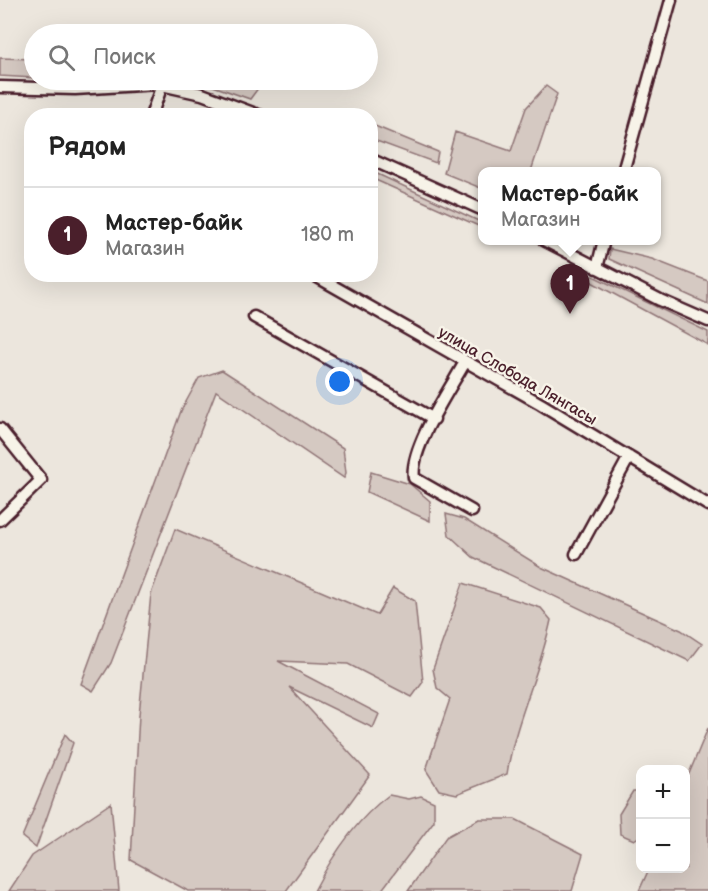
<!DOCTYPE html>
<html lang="ru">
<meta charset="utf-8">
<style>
body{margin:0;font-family:"Balsamiq Sans",sans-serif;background:#f2f2f2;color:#222}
.controls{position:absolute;right:18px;bottom:18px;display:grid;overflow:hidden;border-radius:12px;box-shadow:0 6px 24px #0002}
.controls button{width:54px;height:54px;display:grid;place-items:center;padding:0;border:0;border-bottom:2px solid #e0e0e0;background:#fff;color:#222;font:30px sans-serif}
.you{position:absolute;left:340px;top:382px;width:21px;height:21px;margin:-15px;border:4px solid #fff;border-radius:50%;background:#1a73e8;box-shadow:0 0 0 9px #1a73e833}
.badge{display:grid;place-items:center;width:39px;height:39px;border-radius:50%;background:#4a1f2b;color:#fff;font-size:20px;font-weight:700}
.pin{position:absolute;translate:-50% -50px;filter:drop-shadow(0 2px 3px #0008)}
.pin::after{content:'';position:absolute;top:32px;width:21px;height:18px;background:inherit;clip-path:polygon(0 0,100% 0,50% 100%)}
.popup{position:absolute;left:478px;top:167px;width:183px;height:78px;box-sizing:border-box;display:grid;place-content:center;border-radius:12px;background:#fff;filter:drop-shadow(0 2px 4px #0005);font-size:20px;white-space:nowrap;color:#767676}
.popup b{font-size:22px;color:#222}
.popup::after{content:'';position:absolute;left:50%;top:100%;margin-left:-12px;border:12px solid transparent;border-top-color:#fff}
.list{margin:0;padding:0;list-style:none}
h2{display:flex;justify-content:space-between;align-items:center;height:78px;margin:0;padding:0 24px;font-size:26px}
h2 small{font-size:20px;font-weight:400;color:#767676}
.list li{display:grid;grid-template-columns:39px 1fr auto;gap:18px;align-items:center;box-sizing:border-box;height:96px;padding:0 24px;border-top:2px solid #e0e0e0}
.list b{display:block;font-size:22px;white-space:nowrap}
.list p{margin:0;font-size:20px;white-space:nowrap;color:#767676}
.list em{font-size:20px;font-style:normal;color:#767676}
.icon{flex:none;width:33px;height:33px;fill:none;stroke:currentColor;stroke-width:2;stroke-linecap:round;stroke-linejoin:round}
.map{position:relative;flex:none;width:708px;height:891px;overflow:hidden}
.search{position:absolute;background:#fff;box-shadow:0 6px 24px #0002;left:24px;top:24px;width:354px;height:66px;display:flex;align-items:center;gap:15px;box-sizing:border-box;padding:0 21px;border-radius:33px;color:#767676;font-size:22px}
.panel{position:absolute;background:#fff;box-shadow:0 6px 24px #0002;left:24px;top:108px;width:354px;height:174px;border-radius:24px}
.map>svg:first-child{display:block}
.green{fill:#d5c9c2;stroke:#907476;stroke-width:1.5}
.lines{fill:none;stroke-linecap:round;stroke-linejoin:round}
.minor-casing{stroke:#4a1f2b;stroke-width:15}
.minor{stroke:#f7f3e8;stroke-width:10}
.labels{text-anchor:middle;stroke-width:5;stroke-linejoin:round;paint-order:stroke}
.street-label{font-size:16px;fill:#4a1f2b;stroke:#f7f3e8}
</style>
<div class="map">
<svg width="708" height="891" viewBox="0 0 708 891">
<rect width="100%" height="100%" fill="#ece6dd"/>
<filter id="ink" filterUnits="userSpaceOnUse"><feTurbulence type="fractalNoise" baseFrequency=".0167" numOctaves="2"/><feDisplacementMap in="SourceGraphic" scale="12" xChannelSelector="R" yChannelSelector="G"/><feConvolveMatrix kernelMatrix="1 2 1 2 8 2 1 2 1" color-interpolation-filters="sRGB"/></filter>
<g filter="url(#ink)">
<path class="green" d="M0 58 34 59V78L0 76Z
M196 80H236L259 87 250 99Z
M546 86 557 94 531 171 483 172V189L444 173 455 132 511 151 526 108Z
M370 124 438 152 436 163 371 139Z
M371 171 483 223V228L371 178Z
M610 249 652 259 708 281V304L609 259Z
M593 276 708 332V345L586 279Z
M222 370 343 448 346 473 344 478 216 391 111 663 93 691 81 684 181 411 199 378Z
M371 472 410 484 430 501V521L367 492Z
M446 514 464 519 541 567 681 630 702 644 689 661 473 557 449 535Z
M175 529 377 615 393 588 415 601 423 682 412 697 348 664 278 661 379 714 373 728 289 687 370 775 286 891H188L131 860 139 715 151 594Z
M463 583 541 608 551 620C540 673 515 721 507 774L457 794 439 790 426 770 450 699 437 688 433 669Z
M708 728V891H639L649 869 686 868V781Z
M65 734 73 743 36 848 22 837Z
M633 791H640V836L634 840 620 834 619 814Z
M389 795 409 799 421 796 434 802V821L381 891H314C332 856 358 818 389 795Z
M111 803 119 891H9L32 856Z
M479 819H515L583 854 572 891H408L446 837Z"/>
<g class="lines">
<g class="minor-casing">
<path id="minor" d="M0 87 75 89 157 84 202 94 261 116
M151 116 162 85
M370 159 483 210
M623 172 671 0
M544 240 660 300 708 321
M597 268 604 240
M312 274 541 404 708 505
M254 317 434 419
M465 362C450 389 409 449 414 478L472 511
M0 429 41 480 0 520
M576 554 629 457"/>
</g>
<use href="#minor" class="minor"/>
</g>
</g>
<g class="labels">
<g class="street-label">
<text transform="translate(518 375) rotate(30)" y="6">улица Слобода Лянгасы</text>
</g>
</g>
</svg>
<div class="controls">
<button>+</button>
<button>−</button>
</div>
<div class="you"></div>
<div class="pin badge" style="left:570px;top:314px">1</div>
<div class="popup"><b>Мастер-байк</b>Магазин</div>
<div class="search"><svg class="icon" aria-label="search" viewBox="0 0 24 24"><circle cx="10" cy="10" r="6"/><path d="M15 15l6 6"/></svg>Поиск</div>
<section class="panel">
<h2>Рядом<small></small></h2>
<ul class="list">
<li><span class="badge">1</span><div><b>Мастер-байк</b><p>Магазин</p></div><em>180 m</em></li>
</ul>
</section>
</div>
